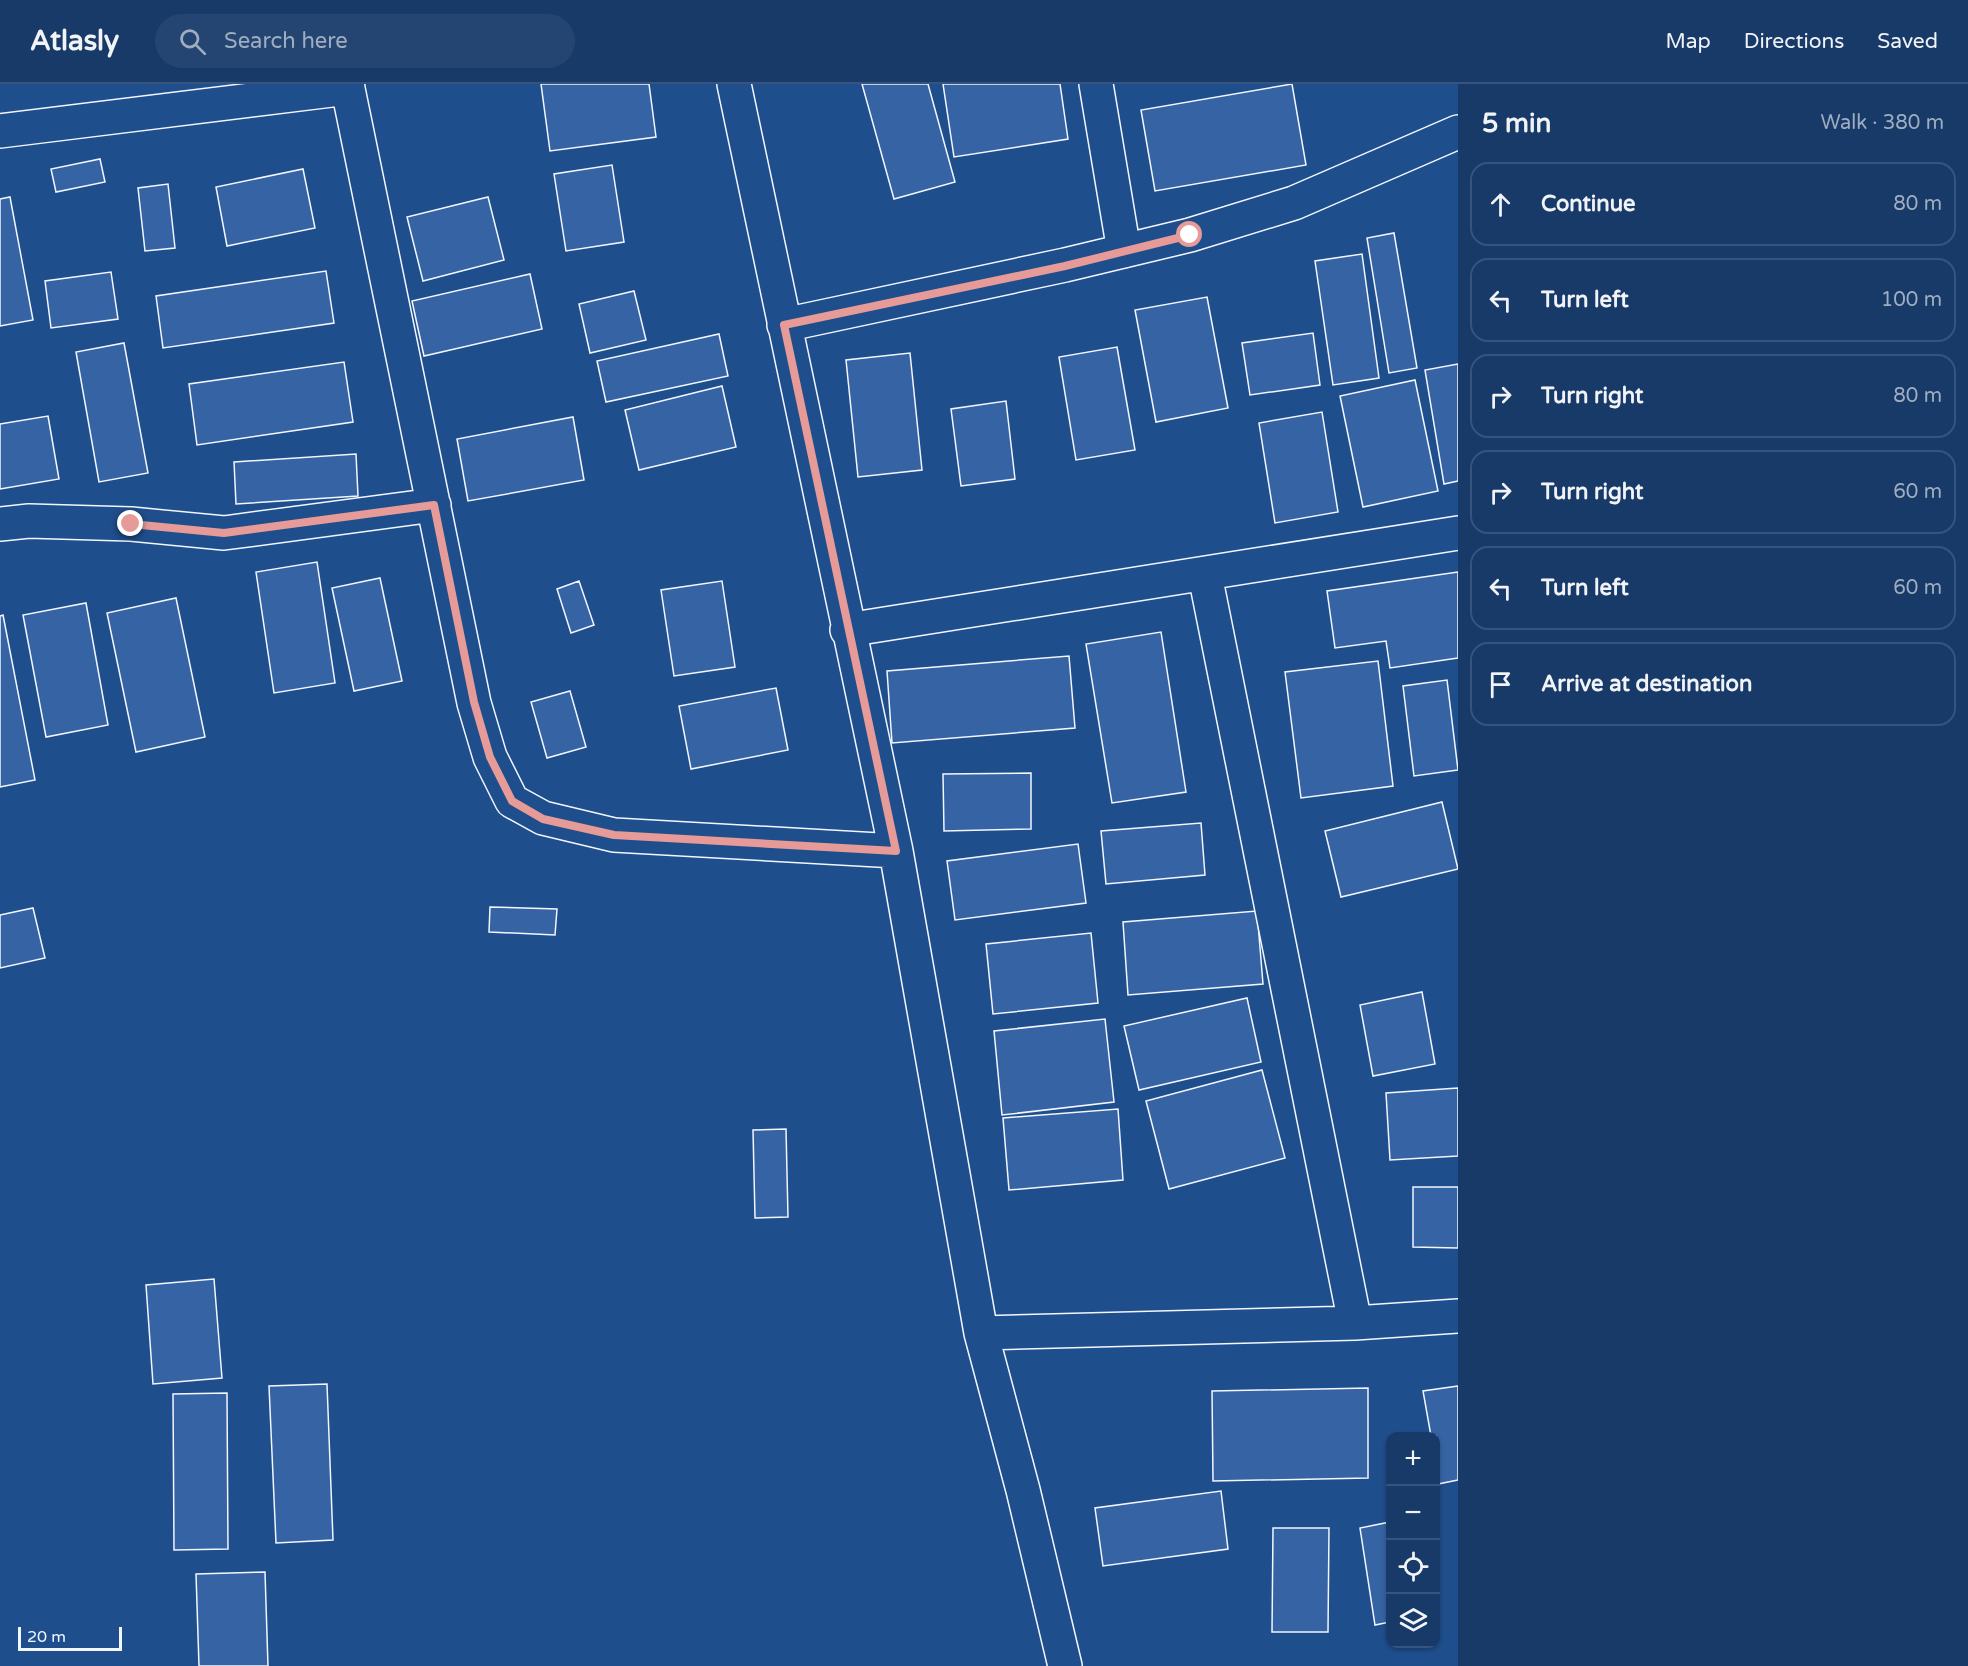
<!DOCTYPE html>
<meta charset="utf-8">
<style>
body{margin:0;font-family:"Varela Round",sans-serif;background:#244571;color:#f1f3f6}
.controls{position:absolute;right:18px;bottom:18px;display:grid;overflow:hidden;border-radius:12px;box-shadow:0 2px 4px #0004}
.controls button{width:54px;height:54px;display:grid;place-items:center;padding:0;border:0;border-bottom:2px solid #36547d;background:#173a69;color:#f1f3f6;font:30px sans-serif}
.scale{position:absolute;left:18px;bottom:15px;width:104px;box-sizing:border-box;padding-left:6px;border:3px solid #f2f6ff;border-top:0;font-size:16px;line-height:21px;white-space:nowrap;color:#f2f6ff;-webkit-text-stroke:4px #1f4e8c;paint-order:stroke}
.stop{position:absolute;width:18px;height:18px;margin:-14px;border:4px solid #e69b98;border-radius:50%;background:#fff}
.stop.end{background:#e69b98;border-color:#fff;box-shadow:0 2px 6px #0008}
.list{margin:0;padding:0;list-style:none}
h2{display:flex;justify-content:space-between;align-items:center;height:78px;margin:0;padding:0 24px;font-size:26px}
h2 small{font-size:20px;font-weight:400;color:#9eadc0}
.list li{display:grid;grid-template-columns:39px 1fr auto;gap:18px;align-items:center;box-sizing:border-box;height:84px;margin:0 12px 12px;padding:0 12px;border:2px solid #36547d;border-radius:18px}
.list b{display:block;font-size:22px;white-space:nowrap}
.list em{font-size:20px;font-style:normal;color:#9eadc0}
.icon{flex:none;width:33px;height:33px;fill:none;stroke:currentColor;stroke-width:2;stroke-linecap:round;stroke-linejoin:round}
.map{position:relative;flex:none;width:1458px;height:1582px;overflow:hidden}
header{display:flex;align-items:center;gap:36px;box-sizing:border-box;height:84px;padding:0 30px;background:#173a69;border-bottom:2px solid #36547d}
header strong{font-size:28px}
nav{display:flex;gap:33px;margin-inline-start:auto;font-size:21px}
.search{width:420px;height:54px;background:#244571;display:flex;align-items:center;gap:15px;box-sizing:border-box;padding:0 21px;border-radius:33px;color:#9eadc0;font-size:22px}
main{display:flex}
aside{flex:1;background:#173a69}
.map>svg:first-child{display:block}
.building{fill:#3563a3;stroke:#f2f6ff;stroke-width:1.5}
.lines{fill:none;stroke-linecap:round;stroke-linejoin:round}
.minor-casing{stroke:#f2f6ff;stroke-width:36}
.minor{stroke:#1f4e8c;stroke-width:33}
.route{stroke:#e69b98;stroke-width:8}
</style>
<header>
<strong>Atlasly</strong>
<div class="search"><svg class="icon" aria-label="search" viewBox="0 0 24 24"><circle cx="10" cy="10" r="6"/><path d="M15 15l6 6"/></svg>Search here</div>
<nav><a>Map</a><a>Directions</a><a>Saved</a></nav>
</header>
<main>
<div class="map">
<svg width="1458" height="1582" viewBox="0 0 1458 1582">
<rect width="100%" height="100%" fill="#1f4e8c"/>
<path class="building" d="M541 0H649L656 53 550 67Z
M862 0H928L955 98 894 115Z
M943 0H1060L1068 55 954 73Z
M1292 0 1306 81 1155 107 1141 26Z
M100 75 105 98 56 108 51 85Z
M612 81 624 158 566 167 554 90Z
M303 85 315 144 227 162 216 103Z
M168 100 175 164 145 167 138 104Z
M10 113 33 236 0 242V115Z
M488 113 504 176 423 197 407 133Z
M1394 149 1417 284 1389 289 1367 154Z
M1362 170 1379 294 1333 301 1315 177Z
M326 187 334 239 163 264 156 212Z
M111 188 118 235 51 244 45 197Z
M530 190 542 245 424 272 412 217Z
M634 207 646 256 590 269 579 220Z
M1207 213 1228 324 1156 338 1135 226Z
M1313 249 1320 301 1250 311 1242 259Z
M719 250 728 292 606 318 597 277Z
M124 259 148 389 99 398 76 268Z
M1117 263 1135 366 1076 376 1059 273Z
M910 269 922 386 858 393 846 276Z
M344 278 353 338 197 361 189 300Z
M1458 280V397L1444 400 1425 286Z
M1415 296 1438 407 1363 423 1340 312Z
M722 302 736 363 639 386 625 326Z
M1006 317 1015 395 961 402 951 325Z
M1322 328 1338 428 1275 439 1259 339Z
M48 332 59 395 0 405V340Z
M573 333 584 396 468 417 457 355Z
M356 370 358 412 236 420 234 378Z
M317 478 335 599 274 609 256 488Z
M1458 488V574L1390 584 1386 557 1335 564 1327 507Z
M380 494 402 597 354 607 332 504Z
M579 497 594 541 571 549 557 505Z
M722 497 735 583 674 592 661 506Z
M176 514 205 653 136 668 107 529Z
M86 519 108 641 46 653 23 531Z
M3 531 35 696 0 703V532Z
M1161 548 1186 708 1112 719 1086 560Z
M1069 572 1075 644 892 659 887 587Z
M1378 577 1393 702 1301 714 1285 588Z
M1447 596 1458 686 1414 692 1403 602Z
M776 604 788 666 691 685 679 622Z
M570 607 586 663 547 674 531 618Z
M1031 689V745L944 747 943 690Z
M1442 718 1458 785 1341 813 1325 747Z
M1201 739 1205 791 1106 800 1101 747Z
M1078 760 1086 819 955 836 947 777Z
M490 823 557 825 555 851 489 848Z
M33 824 45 874 0 884V831Z
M1257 827 1263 900 1128 911 1123 838Z
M1091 849 1098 919 993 930 986 860Z
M1422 908 1435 980 1373 992 1360 921Z
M1247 914 1261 978 1139 1006 1124 942Z
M1105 935 1114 1018 1002 1031 994 947Z
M1262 986 1285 1074 1169 1105 1146 1017Z
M1458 1004V1072L1390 1076 1386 1009Z
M1118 1025 1123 1096 1009 1106 1003 1034Z
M786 1045 788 1133 755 1134 753 1046Z
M1413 1103H1458V1164L1413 1163Z
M214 1195 222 1294 153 1300 146 1201Z
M327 1300 333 1456 276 1459 269 1302Z
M1458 1302V1396L1438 1400 1436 1352H1431L1423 1307Z
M1368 1304V1394L1213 1397 1212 1307Z
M227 1309 228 1465 174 1466 173 1310Z
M1221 1407 1228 1465 1103 1482 1095 1424Z
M1390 1438V1538L1375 1541 1360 1444Z
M1273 1444H1329L1328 1548H1272Z
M265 1488 268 1582H199L196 1490Z"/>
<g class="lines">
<g class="minor-casing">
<path id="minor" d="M347 0 474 619 490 673 512 717 543 734 614 751 896 767
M734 0 896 767 981 1249 1023 1406 1065 1582
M1096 0 1124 167
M0 47 348 4
M784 241 1065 181 1190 151 1294 119 1458 48
M0 440 29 437 131 440 224 449 434 421
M1205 491 1355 1239
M847 546 1458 449
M981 1249 1355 1239 1458 1232"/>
</g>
<use href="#minor" class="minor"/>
</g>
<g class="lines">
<path class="route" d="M131 440 224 449 434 421 474 618 490 673 512 717 543 735 614 751 896 767 784 241 1065 182 1190 151"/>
</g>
</svg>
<div class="controls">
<button>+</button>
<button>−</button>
<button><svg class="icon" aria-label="locate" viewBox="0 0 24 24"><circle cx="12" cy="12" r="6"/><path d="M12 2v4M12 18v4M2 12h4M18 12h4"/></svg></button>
<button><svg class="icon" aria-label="layers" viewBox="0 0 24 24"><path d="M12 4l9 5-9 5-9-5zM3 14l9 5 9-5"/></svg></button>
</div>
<div class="scale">20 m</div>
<div class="stop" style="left:1190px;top:151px"></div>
<div class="stop end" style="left:131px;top:440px"></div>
</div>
<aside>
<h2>5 min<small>Walk · 380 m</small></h2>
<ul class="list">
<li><svg class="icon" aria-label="ahead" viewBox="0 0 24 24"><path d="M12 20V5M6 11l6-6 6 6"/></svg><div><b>Continue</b></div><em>80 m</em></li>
<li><svg class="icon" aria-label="left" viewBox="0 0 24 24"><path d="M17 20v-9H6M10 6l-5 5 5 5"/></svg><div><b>Turn left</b></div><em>100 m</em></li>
<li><svg class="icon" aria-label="right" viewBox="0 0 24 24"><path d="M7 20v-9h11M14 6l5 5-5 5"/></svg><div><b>Turn right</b></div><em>80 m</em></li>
<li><svg class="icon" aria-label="right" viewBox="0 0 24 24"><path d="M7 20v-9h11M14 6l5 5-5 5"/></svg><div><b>Turn right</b></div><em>60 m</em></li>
<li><svg class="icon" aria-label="left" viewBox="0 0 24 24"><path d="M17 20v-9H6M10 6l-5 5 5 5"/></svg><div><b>Turn left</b></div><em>60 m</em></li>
<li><svg class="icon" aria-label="arrive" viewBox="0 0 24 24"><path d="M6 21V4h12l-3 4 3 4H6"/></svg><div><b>Arrive at destination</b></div></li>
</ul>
</aside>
</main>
